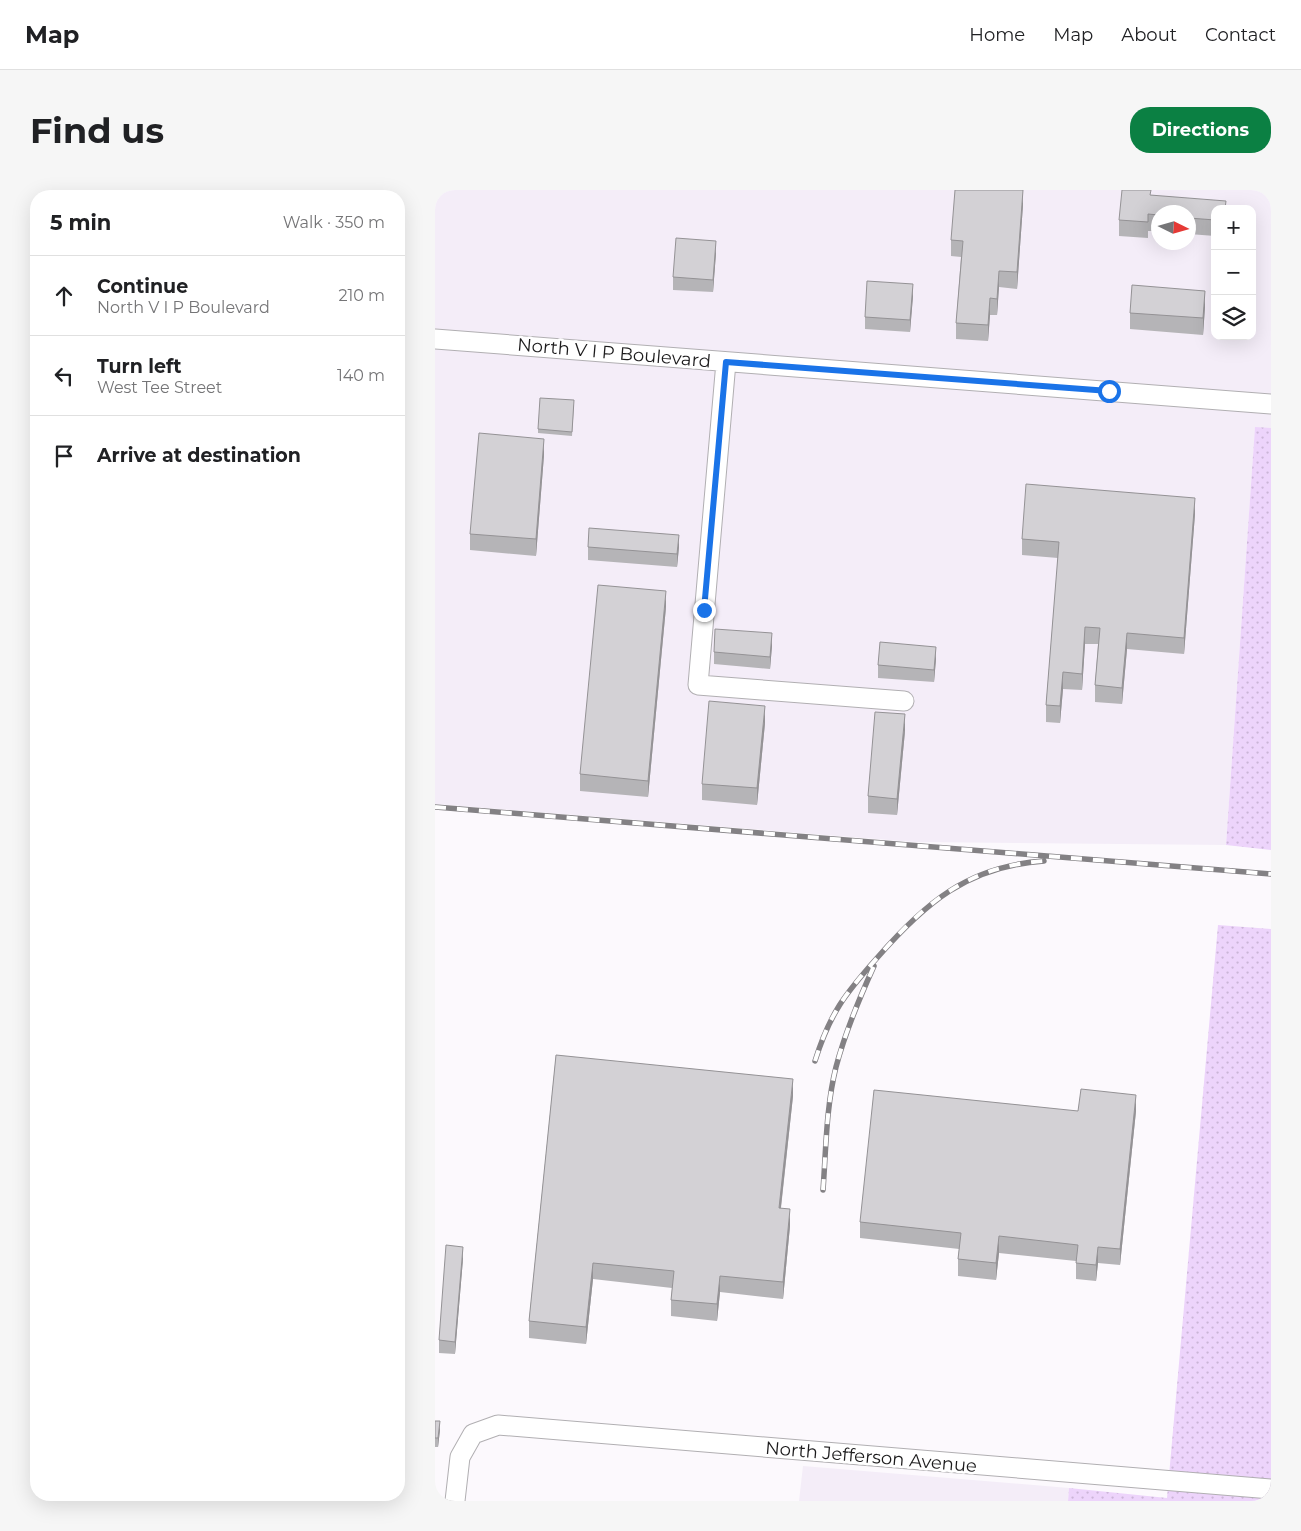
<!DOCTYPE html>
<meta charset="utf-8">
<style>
body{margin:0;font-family:Montserrat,sans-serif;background:#f6f6f6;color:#202124}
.controls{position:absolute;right:15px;top:15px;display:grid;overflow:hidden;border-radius:10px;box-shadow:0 5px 20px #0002}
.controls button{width:45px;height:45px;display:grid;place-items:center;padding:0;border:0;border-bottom:1px solid #e0e0e0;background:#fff;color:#202124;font:25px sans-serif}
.compass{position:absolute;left:716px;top:15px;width:45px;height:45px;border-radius:50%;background:#fff;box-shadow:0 5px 20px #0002;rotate:95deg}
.stop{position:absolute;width:15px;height:15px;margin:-11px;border:4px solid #1a73e8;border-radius:50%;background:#fff}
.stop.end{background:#1a73e8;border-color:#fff;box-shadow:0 1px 5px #0008}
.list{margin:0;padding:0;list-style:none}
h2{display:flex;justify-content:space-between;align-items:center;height:65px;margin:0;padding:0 20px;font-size:21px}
h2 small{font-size:16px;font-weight:400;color:#757577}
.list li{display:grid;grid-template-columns:32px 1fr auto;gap:15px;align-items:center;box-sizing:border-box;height:80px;padding:0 20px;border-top:1px solid #e0e0e0}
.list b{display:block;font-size:19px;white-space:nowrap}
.list p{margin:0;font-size:16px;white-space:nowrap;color:#757577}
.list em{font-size:16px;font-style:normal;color:#757577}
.icon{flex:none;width:28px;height:28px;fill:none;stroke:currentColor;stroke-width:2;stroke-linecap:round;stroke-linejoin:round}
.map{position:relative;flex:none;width:836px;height:1311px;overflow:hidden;border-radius:20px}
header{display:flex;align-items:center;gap:30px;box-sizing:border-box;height:70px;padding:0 25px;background:#fff;border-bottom:1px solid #e0e0e0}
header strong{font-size:24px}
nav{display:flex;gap:28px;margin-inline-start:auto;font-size:18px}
.intro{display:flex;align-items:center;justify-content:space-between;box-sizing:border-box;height:120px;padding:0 30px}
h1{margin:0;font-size:35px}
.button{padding:12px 22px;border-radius:20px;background:#0b8043;color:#fff;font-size:18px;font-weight:700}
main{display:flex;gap:30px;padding:0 30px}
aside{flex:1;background:#fff;border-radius:20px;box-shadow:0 5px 20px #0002}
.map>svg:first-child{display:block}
.built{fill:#f4edf8;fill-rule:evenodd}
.grass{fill:url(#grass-dots)}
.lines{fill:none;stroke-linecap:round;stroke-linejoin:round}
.minor-casing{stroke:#b1afb2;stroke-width:21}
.minor{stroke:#fff;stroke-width:19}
.rail-casing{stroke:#838184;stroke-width:5.5}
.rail{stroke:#fff;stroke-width:4;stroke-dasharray:11;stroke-linecap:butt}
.wall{fill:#b5b4b7}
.shaded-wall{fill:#949295}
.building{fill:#d3d1d5;stroke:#949295}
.route{stroke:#1a73e8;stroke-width:6}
.labels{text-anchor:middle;stroke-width:5;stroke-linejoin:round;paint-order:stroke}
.street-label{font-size:18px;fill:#1b1a1b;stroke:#fff}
</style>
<header>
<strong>Map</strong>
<nav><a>Home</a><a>Map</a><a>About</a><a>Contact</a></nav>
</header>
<div class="intro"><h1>Find us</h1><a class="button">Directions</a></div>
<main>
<aside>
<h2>5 min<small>Walk · 350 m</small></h2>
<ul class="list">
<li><svg class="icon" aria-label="ahead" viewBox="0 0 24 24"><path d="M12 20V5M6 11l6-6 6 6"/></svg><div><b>Continue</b><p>North V I P Boulevard</p></div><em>210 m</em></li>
<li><svg class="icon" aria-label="left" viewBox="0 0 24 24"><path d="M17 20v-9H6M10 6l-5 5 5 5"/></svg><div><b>Turn left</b><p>West Tee Street</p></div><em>140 m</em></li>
<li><svg class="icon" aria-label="arrive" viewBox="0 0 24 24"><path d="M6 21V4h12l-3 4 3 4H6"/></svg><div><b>Arrive at destination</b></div></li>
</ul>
</aside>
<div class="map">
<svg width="836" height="1311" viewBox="0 0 836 1311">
<defs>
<pattern id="grass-dots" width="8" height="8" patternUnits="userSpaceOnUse" patternTransform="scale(1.25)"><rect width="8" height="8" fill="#edd4fb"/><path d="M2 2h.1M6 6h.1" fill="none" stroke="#cbb5d7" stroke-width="1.8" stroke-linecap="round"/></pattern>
</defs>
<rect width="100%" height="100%" fill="#fcf9fd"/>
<path class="built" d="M0 0H836V238H820L791 655 480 652 0 614ZM780 19H817V146H780ZM724 22H754V52H724Z
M368 1276 634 1298 633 1311H364Z"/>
<path class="grass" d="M820 237 836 238V660L791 655Z
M783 735 836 739V1311H633L634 1298 732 1308Z"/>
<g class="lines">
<g class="minor-casing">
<path id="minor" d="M0 149 836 214
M291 172 263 495 469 511
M20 1311 25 1267 38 1244 63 1235 836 1299"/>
</g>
<use href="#minor" class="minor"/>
<g class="rail-casing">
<path id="rail" d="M0 617 836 684
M380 871C395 823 410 804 442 768 490 713 533 676 609 671
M388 1000C391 960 391 917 401 877 410 843 424 809 439 776"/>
</g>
<use href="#rail" class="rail"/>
</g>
<path class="wall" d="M716 5 791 19H780V46L754 44V22H724V41H713V48L684 46V30Z
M588 15 582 99 564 97 562 125H555L553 151 521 149V133L526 67 516 66V50Z
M281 63 278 102 238 100V87Z
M478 106 475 142 430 139V127Z
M770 117 768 145 695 139V123Z
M139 215 137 246 103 243V239Z
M109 265 101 366 35 360V344Z
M760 324 749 464 692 459 687 514 660 512V495L663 454H650L647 500 628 499 625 533 611 532V515L623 368 587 365V349Z
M153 357H244L242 377 153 370Z
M231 417 213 607 145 601V584Z
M337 456 335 479 279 474V462Z
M501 469 499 492 443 488V475Z
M330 533 322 615 267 610V594Z
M470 541 462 625 433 623V606Z
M121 865 358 906 346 1018 355 1036 348 1109 285 1102 282 1131 236 1126V1110L237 1098 158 1089 151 1154 94 1148V1131Z
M643 921H701L685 1075 663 1073 661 1091 641 1089V1071L564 1063 561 1090 523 1086V1069L524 1059 425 1048V1032Z
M28 1069 20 1164 4 1163V1150Z
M0 1231 5 1240 3 1257H0Z"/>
<path class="shaded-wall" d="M588 0V15L582 99V82Z
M281 51V63L278 102V90Z
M564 81V97L562 125V109Z
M478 94V106L475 142V130Z
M770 101V117L768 145V128Z
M555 108V125L553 151V135Z
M109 249V265L101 366V349Z
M760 308V324L749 464V448Z
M244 345V357L242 377V364Z
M231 401V417L213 607V591Z
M650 437V454L647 500V484Z
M337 443V456L335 479V467Z
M692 443V459L687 514V498Z
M501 457V469L499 492V480Z
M628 482V499L625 533V516Z
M330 516V533L322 615V598Z
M470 524V541L462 625V609Z
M358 889V906L344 1034V1018Z
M701 905V921L685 1075V1059Z
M355 1019V1036L348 1109V1092Z
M564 1046V1063L561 1090V1073Z
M28 1057V1069L20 1164V1152Z
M663 1057V1073L661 1091V1075Z
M158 1073V1089L151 1154V1137Z
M285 1086V1102L282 1131V1114Z
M5 1231V1240L3 1257V1248Z"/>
<path class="building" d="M520 0H588L582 82 564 81 562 109 555 108 553 135 521 133 528 51 516 50Z
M687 0H716L715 5 791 11 790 19H780V30L754 28V22H724V25L713 24V32L684 30Z
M241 48 281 51 278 90 238 87Z
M432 91 478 94 475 130 430 127Z
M697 95 770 101 768 128 695 123Z
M105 208 139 210 137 242 103 239Z
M44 243 109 249 101 349 35 344Z
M591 294 760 308 749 448 692 443 687 498 660 495 665 438 650 437 647 484 628 482 625 516 611 515 624 352 587 349Z
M154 338 244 345 242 364 153 357Z
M163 395 231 401 213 591 145 584Z
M280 439 337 443 335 467 279 462Z
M445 452 501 457 499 480 443 475Z
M274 511 330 516 322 598 267 594Z
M440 522 470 524 462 609 433 606Z
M121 865 358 889 344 1018 355 1019 348 1092 285 1086 282 1114 236 1110 239 1081 158 1073 151 1137 94 1131Z
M646 899 701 905 685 1059 663 1057 661 1075 641 1073 643 1055 564 1046 561 1073 523 1069 526 1043 425 1032 439 900 643 921Z
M11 1055 28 1057 20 1152 4 1150Z
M0 1231H5L3 1248H0Z"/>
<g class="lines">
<path class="route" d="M269 420 291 172 674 201"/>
</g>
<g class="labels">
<g class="street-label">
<text transform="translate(179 163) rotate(5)" y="6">North V I P Boulevard</text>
<text transform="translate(436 1267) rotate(5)" y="6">North Jefferson Avenue</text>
</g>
</g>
</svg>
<div class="controls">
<button>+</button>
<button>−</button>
<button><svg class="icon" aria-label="layers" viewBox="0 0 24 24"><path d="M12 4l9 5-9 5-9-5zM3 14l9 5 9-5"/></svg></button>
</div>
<svg class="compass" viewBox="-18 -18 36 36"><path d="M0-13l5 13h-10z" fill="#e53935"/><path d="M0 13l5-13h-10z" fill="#757577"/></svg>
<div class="stop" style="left:674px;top:201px"></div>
<div class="stop end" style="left:269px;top:420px"></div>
</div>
</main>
